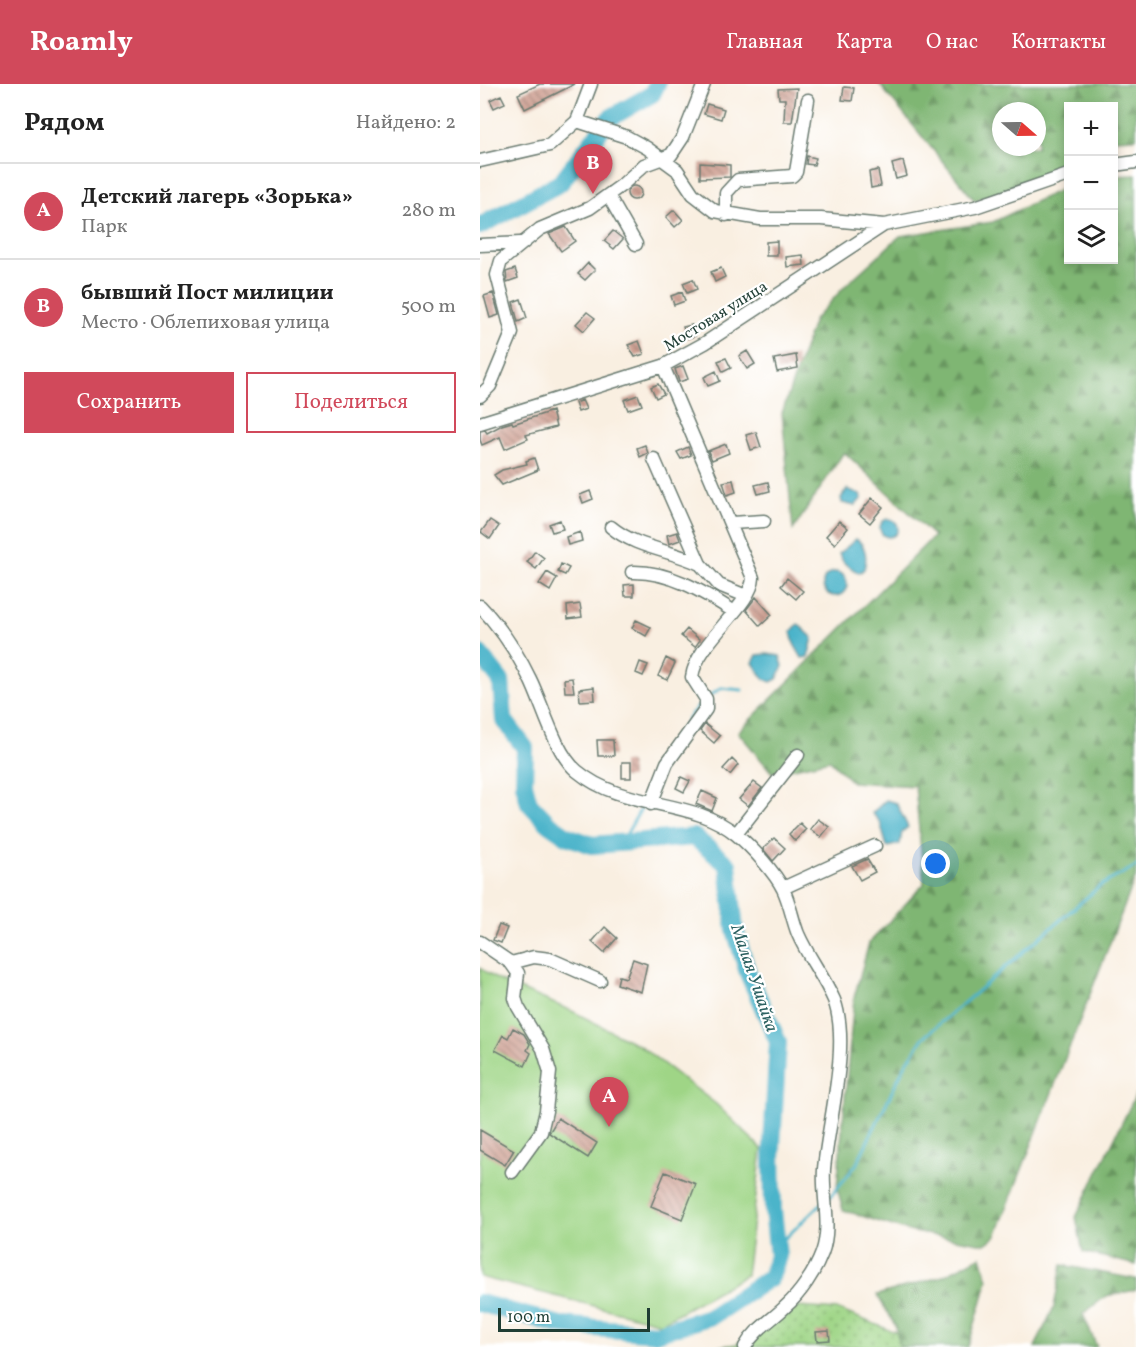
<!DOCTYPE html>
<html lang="ru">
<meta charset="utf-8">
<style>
body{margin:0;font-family:Vollkorn,serif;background:#f2f2f2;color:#222}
.controls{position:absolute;right:18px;top:18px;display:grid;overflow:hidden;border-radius:0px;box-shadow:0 3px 9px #0003}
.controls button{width:54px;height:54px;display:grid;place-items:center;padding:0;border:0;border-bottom:2px solid #e0e0e0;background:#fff;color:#222;font:30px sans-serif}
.compass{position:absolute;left:512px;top:18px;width:54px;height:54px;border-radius:50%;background:#fff;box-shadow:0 3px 9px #0003;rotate:110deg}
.scale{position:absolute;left:18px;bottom:15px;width:152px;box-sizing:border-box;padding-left:6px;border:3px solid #1f3d34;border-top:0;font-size:16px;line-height:21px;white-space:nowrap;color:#1f3d34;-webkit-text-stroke:4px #fff;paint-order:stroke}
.you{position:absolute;left:456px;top:780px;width:21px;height:21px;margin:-15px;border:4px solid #fff;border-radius:50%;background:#1a73e8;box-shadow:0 0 0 9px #1a73e833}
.badge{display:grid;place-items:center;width:39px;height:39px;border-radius:50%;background:#d1495b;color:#fff;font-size:20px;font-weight:700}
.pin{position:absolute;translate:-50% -50px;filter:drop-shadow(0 2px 3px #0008)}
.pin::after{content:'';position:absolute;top:32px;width:21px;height:18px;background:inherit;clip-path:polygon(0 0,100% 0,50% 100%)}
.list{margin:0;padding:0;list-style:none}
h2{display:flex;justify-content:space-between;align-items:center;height:78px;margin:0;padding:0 24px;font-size:26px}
h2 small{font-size:20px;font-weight:400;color:#767676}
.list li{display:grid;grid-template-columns:39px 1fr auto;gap:18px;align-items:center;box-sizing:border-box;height:96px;padding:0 24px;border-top:2px solid #e0e0e0}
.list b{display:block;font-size:22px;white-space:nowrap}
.list p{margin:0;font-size:20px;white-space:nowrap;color:#767676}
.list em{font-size:20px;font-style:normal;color:#767676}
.actions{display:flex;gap:12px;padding:18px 24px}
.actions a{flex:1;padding:14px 0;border:2px solid #d1495b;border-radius:0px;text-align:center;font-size:21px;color:#d1495b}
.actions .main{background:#d1495b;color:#fff}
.icon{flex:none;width:33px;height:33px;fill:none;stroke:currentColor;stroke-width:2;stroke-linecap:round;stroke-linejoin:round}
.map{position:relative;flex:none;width:656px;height:1263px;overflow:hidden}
header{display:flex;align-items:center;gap:36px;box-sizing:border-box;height:84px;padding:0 30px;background:#d1495b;color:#fff}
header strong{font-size:28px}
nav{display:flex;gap:33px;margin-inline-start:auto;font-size:21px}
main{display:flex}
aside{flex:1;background:#fff}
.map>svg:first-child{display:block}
.grass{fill:url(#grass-dots);stroke:#5f895d;stroke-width:1.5}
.forest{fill:url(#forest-firs);stroke:#4f7a54;stroke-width:1.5;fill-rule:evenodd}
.park{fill:#9fd586;stroke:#5f895d;stroke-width:1.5}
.water{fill:#4cb4ca;stroke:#36787f;stroke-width:1.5}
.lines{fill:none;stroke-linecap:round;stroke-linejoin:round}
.stream{stroke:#4cb4ca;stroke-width:3}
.river{stroke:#4cb4ca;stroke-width:18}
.building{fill:url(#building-back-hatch)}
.minor-casing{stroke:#6b7b71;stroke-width:15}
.minor{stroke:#fff;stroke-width:12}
.labels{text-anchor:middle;stroke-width:4.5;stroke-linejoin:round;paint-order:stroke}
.street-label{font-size:16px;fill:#1f3d34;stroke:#fff}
.water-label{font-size:18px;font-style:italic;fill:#2c6161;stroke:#fff}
</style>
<header>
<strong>Roamly</strong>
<nav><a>Главная</a><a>Карта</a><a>О нас</a><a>Контакты</a></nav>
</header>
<main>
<aside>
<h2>Рядом<small>Найдено: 2</small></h2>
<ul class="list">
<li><span class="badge">A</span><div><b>Детский лагерь «Зорька»</b><p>Парк</p></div><em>280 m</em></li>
<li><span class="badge">B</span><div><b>бывший Пост милиции</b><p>Место · Облепиховая улица</p></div><em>500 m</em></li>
</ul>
<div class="actions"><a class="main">Сохранить</a><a>Поделиться</a></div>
</aside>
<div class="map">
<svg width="656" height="1263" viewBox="0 0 656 1263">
<defs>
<pattern id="grass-dots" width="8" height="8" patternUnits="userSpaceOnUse" patternTransform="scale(1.5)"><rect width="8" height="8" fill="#9fd586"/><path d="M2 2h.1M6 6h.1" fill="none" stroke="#81ae6e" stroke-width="1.8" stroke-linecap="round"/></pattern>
<pattern id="forest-firs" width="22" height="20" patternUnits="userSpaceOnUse" patternTransform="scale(1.5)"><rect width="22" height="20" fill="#7fb673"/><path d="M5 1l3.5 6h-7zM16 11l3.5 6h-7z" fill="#67955f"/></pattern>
<pattern id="building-back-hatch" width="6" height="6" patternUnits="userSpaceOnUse" patternTransform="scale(1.5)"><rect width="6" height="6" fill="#ce9f91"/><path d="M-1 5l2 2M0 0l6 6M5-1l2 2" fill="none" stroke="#a78377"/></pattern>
</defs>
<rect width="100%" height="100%" fill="#fff"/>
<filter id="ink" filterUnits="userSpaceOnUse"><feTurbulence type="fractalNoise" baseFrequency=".0167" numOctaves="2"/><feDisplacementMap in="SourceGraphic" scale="12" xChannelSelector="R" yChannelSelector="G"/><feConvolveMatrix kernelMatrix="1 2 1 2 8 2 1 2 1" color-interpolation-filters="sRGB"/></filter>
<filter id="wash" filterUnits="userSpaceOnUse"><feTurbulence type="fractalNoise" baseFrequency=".008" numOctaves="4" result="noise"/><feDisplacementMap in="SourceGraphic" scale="24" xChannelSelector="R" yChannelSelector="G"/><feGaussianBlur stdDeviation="1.35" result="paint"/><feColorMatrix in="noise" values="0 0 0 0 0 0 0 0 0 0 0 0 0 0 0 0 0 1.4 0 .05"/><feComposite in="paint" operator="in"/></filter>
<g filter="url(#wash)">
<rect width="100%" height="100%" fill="#f9efe1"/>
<path class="grass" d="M318 1223 359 1226 420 1250 424 1263H236L256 1260Z"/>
<path class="forest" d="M399 0H656V54L634 55V22H588V83L495 117ZM521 27H557V63H521Z
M656 91V792L516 1152 505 1160 428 1147 363 1126 357 1103 374 914 389 859 444 800 435 702 372 698 350 676 292 689 258 648 454 452 364 368 313 446 302 329 334 236 367 200 420 152 513 138 588 102V176H634V92Z
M656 1010V1181L603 1168 596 1133Z
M501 1172 508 1196 488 1263H420L415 1241 397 1211 463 1192Z
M582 1181 656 1195V1206L626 1212 603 1230 617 1263H555L574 1223Z"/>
<path class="park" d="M0 884 18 896 92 927 160 962 236 1020 282 1065 266 1191 181 1239 0 1193Z"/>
<path class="water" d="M367 405 380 410 382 414 375 422 362 419 361 414Z
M400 444a9 9 0 1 1 18 0a9 9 0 1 1-18 0Z
M376 455C387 462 387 475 384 485L379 489 364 479 359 470Z
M343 500a12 12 0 1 1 24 0a12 12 0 1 1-24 0Z
M318 540 333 554 328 573 322 574 314 560 311 548Z
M287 570 300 572 303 582 297 595 291 598 284 595 273 579 277 571Z
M406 716 416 719 428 743 422 748 420 760 407 763 400 738 392 729Z"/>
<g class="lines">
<path class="stream" d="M228 613 241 604 262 606
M193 661 211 630 221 620
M166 715 174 696
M142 758 163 721
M350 1113 376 1081 424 983 443 954 620 802 656 782
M297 1162 342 1119"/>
<path class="river" d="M0 142 80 99 130 34 172 10 177 0
M0 570 21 597 24 636 45 664 44 700 49 719 68 739 87 752 112 761 214 753 248 781 255 846 268 889 298 958 292 1061 293 1126 298 1172 291 1193 232 1232 176 1249 80 1241 0 1219"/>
</g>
<g id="blocks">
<path class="building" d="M60 0H95L45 25 38 10Z
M364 3 374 4 372 17 362 16Z
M317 4 312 38H304L305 15H299L298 5Z
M21 11 25 19 14 24 10 16Z
M227 20 244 25 241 35 224 30Z
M327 72 336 74 334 81 326 80Z
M423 77 427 92 416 95 412 80Z
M220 79 250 81V93L220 94Z
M398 86 401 102 391 104 389 88Z
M147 109a7 7 0 1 1 14 0a7 7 0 1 1-14 0Z
M194 126 203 136 195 143 186 133Z
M86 143 95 157 81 167 69 150Z
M133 147 143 155 134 165 124 157Z
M297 157V172H286V158Z
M323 171 324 181 307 183 306 173Z
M108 179 115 186 105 196 98 190Z
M241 184 245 193 235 198 231 188Z
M35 185 38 194 27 198 26 188Z
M213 195 217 205 207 209 203 199Z
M202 208 205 217 194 221 191 212Z
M13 209 19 231 10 234 4 212Z
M41 215 47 234 38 238 33 218Z
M107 228 115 234 104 247 96 240Z
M212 241 215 252 207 254 203 243Z
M159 257 164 270 155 273 148 261Z
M267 267 275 280 267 285 259 272Z
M316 271 318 284 297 288 294 275Z
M246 274 251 284 243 288 238 277Z
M203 282 208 295 199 298 195 285Z
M236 287 240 297 228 302 224 293Z
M178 300 184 310 176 314 171 303Z
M158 311 162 321 148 326 144 316Z
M102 316 106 325 98 328 95 319Z
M72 327 76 343 46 351 48 355 25 365 20 353 2 361 0 356V347L5 346 7 349 22 341 32 338 33 340Z
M276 348 281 363 271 366 266 351Z
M246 360 249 369 232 376 228 367Z
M165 361 168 369 160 373 157 364Z
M208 363 211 371 201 375 197 368Z
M54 374 58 386 22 401 14 391 22 386 47 380 46 377Z
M253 396 256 408 247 411 243 398Z
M288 398 290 407 278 410 275 401Z
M110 407 113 415 103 419 100 411Z
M392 414 403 423 390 439 379 430Z
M10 436 19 442 10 455 1 448Z
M80 436 83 445 72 448 69 440Z
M359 437 368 444 355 460 346 452Z
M100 448 102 457 88 461 86 453Z
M197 448 200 456 189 460 187 451Z
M55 467 64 474 56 485 47 478Z
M81 480 89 484 85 491 78 488Z
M67 488 77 494 70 507 59 500Z
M307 494 323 507 316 515 301 502Z
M154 500V512H145L144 501Z
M276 513 292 531 280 542 266 526Z
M100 520 102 533 88 535 87 522Z
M156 536 171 543 166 552 152 544Z
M207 545 220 556 215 563 201 552Z
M186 574 195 579 187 596 178 592Z
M160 578 168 581 163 592 156 589Z
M92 594 94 608H85L84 595Z
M114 603 115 616 100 617 99 605Z
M225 640 240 652 234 659 220 647Z
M117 656H133L134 672H118Z
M252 675 258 681 250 691 243 685Z
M142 678H151V694H142Z
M201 693 210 697 204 708 196 704Z
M274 698 282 704 268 722 259 715Z
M222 707 237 714 232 727 216 720Z
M338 735 349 743 341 753 330 745Z
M320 739 326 745 315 757 309 750Z
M294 754 305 764 293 777 283 765Z
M387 775 395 788 380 796 372 782Z
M19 841 27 844 21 859 13 856Z
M125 843 137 854 124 869 112 858Z
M153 875 167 880 161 908 137 900 139 892 146 894Z
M33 944 44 950 50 960 47 966 51 969 45 982 15 966 23 951 28 954Z
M78 1034 117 1059 108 1074 69 1049Z
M0 1046 34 1066 25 1081 0 1066Z
M185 1088 216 1100 202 1135 171 1122Z
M349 1247 350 1256 337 1257 336 1248Z"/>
</g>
</g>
<g filter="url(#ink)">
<use href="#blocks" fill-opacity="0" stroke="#6b7b71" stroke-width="1.5"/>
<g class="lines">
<g class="minor-casing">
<path id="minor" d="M97 37 147 53 167 64 197 86 213 110 235 127 280 135H341L404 141 495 123 588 91
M0 77 70 61 97 37 111 0
M634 81 656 78
M128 111 156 160
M246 131V109L258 96 312 92 316 88 328 16
M0 161 40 159
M0 312 10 302 32 249 17 191 21 177 60 145 110 124 142 101 164 81 191 71 203 53 224 0
M0 339 183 282 225 259 404 141
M174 375 220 480 239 501 266 512
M251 439 284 437
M131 443C156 464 191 466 220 480
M152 488C189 487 222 507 253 527
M0 522C20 543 37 568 50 595 63 621 75 669 97 687 145 727 212 713 257 751 271 762 296 790 303 805 310 819 312 835 318 850 328 873 344 893 354 916 371 960 348 1038 344 1085 342 1113 352 1141 342 1169 335 1188 320 1210 305 1223 291 1237 275 1245 265 1263
M171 720 187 679 226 625V615L212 593C216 559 272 521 273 494L183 282
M256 750 318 671
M303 804 395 762
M0 858 31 879 38 889 35 914 38 923 63 965 70 988 66 1027 61 1048 32 1088
M31 879 54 873 70 875 120 897"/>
</g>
<use href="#minor" class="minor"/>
</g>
</g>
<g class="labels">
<g class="street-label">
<text transform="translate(235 231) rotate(-32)" y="6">Мостовая улица</text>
</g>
<g class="water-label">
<text transform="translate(275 894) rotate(71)" y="6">Малая Ушайка</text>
</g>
</g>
</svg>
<div class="controls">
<button>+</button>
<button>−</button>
<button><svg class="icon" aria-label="layers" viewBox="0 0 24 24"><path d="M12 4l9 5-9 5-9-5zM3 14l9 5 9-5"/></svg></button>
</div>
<svg class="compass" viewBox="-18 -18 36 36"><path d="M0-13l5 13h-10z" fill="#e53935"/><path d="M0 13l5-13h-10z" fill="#767676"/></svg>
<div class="scale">100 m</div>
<div class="you"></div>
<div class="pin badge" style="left:129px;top:1043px">A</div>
<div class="pin badge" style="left:113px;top:110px">B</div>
</div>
</main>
